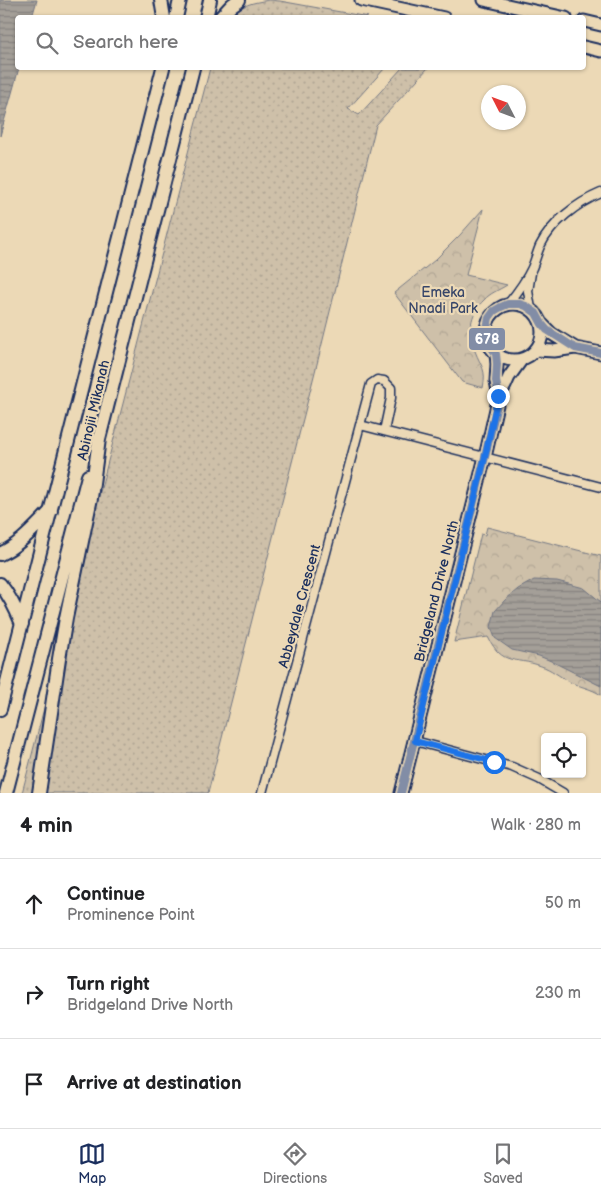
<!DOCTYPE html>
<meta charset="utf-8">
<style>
body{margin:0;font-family:"Balsamiq Sans",sans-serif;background:#f2f2f2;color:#202124}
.controls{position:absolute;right:15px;bottom:15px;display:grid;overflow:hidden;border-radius:5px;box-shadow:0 1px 4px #0004}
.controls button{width:45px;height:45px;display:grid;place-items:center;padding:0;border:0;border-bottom:1px solid #e0e0e0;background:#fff;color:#202124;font:25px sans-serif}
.compass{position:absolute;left:481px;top:85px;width:45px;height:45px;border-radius:50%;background:#fff;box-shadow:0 1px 4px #0004;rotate:312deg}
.stop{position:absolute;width:15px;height:15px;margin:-11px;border:4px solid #1a73e8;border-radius:50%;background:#fff}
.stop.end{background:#1a73e8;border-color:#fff;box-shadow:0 1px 5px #0008}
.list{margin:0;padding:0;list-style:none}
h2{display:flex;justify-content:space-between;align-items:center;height:65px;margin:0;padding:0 20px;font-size:21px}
h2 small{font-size:16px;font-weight:400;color:#757577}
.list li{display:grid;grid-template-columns:32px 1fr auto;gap:15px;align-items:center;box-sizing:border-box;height:90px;padding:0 20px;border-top:1px solid #e0e0e0}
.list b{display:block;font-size:19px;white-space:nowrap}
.list p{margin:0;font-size:16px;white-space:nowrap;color:#757577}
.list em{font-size:16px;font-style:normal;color:#757577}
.icon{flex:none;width:28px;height:28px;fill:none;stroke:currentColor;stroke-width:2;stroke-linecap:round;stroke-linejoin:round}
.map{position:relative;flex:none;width:601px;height:793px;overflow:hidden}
.search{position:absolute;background:#fff;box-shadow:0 1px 4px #0004;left:15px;right:15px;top:15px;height:55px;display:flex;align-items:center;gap:12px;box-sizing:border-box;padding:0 18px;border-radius:5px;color:#757577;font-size:19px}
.sheet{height:335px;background:#fff}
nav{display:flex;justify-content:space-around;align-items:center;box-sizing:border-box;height:70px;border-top:1px solid #e0e0e0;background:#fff;font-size:14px;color:#757577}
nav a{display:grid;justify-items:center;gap:2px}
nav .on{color:#1b2f5e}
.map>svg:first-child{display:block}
.grass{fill:url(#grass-dots);stroke:#747884}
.forest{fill:url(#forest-crowns);stroke:#747884}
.water{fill:url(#water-rules);stroke:#6d7281}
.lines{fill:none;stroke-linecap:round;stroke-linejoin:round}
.street-casing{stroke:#1b2f5e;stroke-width:11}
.secondary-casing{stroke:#1b2f5e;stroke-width:15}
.primary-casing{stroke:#1b2f5e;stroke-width:16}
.street{stroke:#ecd9b6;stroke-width:8}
.secondary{stroke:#ecd9b6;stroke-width:11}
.primary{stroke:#ecd9b6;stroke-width:12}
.bus-1-casing{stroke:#ecd9b6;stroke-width:11}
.bus-1{stroke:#828da6;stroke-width:8}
.route{stroke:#1a73e8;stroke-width:6}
.labels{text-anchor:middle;stroke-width:4.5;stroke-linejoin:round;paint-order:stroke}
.park-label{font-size:14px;fill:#364569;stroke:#ecd9b6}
.street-label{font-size:14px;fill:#1b2f5e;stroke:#ecd9b6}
.line-badge{stroke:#ecd9b6;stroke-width:2}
.badge-label{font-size:14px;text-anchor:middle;font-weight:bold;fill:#fff}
</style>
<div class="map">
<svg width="601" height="793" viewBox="0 0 601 793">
<defs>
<pattern id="grass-dots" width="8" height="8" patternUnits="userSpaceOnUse" patternTransform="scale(1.25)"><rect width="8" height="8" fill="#cec0a9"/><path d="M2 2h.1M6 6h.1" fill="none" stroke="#b0a594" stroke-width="1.8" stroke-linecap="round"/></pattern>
<pattern id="forest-crowns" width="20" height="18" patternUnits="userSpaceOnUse" patternTransform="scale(1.25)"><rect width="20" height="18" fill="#cec0a9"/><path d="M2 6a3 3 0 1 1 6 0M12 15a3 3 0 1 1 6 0" fill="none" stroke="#b0a594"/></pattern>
<pattern id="water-rules" width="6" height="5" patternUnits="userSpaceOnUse" patternTransform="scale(1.25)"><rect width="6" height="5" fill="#a49f98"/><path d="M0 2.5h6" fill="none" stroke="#85827f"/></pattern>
</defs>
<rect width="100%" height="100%" fill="#ecd9b6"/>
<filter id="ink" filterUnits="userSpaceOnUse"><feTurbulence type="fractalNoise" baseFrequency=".02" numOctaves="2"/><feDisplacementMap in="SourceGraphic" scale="10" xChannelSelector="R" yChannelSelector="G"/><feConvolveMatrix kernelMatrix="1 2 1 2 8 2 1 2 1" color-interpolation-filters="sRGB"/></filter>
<g filter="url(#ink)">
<path class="grass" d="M269 0 280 1 368 17H230C243 4 251 3 269 0Z
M210 68H385L348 109 359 115 402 68H428L376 125 319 356 208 793H22Z"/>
<path class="forest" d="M483 209 466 275 507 285C499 290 490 293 484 300 470 313 467 334 475 351 481 367 487 369 483 388L462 382 394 293 435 260 460 235Z
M487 527 601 556V695C591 688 579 687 568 681 559 676 551 669 541 666 514 656 503 667 488 637L454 642 481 534 485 535Z"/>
<path class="water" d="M0 0H37L32 17 18 18V68H19L0 136Z
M534 580 557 581 584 588 601 602V686L551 661 539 656 512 650 495 638 491 627 495 611 505 600 518 589Z"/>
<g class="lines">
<g class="street-casing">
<path id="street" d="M531 273 528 291 531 309
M508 304C517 293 526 281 532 268 535 261 537 253 540 246 552 222 577 203 601 193
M360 425 371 384 377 380 384 381 391 388V398L384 431
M415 741 512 767 539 779 563 793
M262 793 360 425 601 487"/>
</g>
<g class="secondary-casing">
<path id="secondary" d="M361 0 444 18
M484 0 566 18
M584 21 601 25
M584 47 601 51
M486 332a28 28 0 1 1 56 0a28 28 0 1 1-56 0Z
M542 324 552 334 575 348
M536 350 554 351 575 348 601 353
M496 354 497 364 496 381 499 396
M401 793 485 457 499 396 505 386 509 377 522 359"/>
</g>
<g class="primary-casing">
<path id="primary" d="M161 0 164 18
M176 18 180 0
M206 18 210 0
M220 18 232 5 239 0
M0 554C20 545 35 527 51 511
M0 584C10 596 16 609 22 624
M0 709 163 68
M6 793 88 476
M39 793 59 659 66 618 91 498 99 439 193 68"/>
</g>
<use href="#street" class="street"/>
<use href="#secondary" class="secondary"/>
<use href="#primary" class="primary"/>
<g class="bus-1-casing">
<path id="bus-1" d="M401 793 485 457 499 396 496 381 497 364 496 354 487 341 486 333 489 318 494 311 501 307 508 304H520L526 306 536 313 542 324 547 330 575 348 601 353"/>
</g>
<use href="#bus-1" class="bus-1"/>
</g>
</g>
<g class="lines" filter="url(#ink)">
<path class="route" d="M494 762 415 741 485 457 498 396"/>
</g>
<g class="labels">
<g class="park-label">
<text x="443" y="297">Emeka<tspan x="443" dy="16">Nnadi Park</tspan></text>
</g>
<g class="street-label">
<text transform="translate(93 410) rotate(-77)" y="5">Abinojii Mikanah</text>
<text transform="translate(436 591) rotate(-76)" y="5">Bridgeland Drive North</text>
<text transform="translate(299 606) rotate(-75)" y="5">Abbeydale Crescent</text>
</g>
</g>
<rect class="line-badge" x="468" y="327" width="38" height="24" rx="5" fill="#828da6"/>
<g class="badge-label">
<text x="487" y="344">678</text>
</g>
</svg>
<div class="controls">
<button><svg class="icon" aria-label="locate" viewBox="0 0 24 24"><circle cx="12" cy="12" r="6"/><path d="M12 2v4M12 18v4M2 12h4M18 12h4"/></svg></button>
</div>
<svg class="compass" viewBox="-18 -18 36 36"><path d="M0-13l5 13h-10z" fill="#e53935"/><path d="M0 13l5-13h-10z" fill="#757577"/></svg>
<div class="stop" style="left:494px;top:762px"></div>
<div class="stop end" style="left:498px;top:396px"></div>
<div class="search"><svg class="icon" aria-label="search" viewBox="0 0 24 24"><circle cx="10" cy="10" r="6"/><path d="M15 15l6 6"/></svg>Search here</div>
</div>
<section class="sheet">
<h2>4 min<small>Walk · 280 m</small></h2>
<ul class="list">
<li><svg class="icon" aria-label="ahead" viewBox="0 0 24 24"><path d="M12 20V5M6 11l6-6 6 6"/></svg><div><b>Continue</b><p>Prominence Point</p></div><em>50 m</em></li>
<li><svg class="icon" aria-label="right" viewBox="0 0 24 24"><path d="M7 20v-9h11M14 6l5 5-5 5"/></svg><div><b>Turn right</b><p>Bridgeland Drive North</p></div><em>230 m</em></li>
<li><svg class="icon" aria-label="arrive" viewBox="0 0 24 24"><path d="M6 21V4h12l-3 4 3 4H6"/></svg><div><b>Arrive at destination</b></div></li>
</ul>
</section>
<nav>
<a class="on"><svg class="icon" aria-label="map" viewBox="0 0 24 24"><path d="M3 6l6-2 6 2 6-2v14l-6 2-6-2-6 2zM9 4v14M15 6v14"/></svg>Map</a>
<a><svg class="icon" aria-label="directions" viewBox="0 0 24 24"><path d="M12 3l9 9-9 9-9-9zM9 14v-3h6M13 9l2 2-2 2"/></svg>Directions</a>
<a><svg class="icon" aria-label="saved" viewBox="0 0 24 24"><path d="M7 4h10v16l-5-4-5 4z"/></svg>Saved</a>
</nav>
